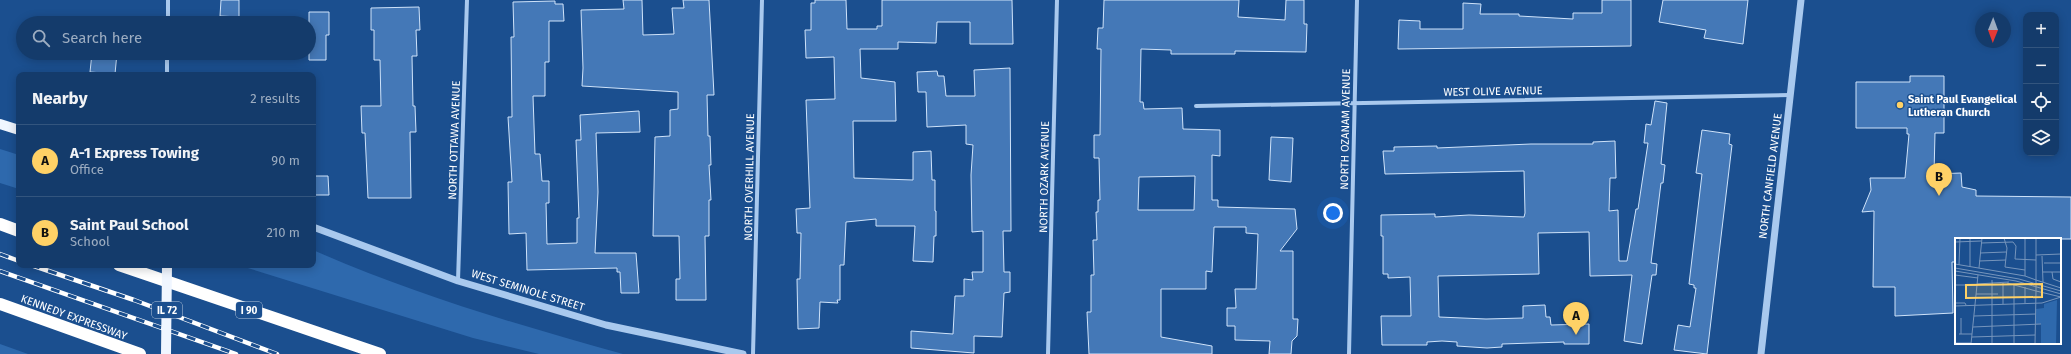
<!DOCTYPE html>
<meta charset="utf-8">
<style>
body{margin:0;font-family:"Fira Sans",sans-serif;background:#214673;color:#f1f3f6}
.controls{position:absolute;right:12px;top:12px;display:grid;overflow:hidden;border-radius:8px;box-shadow:0 2px 10px #0003}
.controls button{width:36px;height:36px;display:grid;place-items:center;padding:0;border:0;border-bottom:1px solid #33557e;background:#143b6b;color:#f1f3f6;font:20px sans-serif}
.compass{position:absolute;left:1975px;top:12px;width:36px;height:36px;border-radius:50%;background:#143b6b;box-shadow:0 2px 10px #0003;rotate:181deg}
.you{position:absolute;left:1333px;top:213px;width:14px;height:14px;margin:-10px;border:3px solid #fff;border-radius:50%;background:#1a73e8;box-shadow:0 0 0 6px #1a73e833}
.badge{display:grid;place-items:center;width:26px;height:26px;border-radius:50%;background:#ffd166;color:#111;font-size:13px;font-weight:700}
.pin{position:absolute;translate:-50% -33px;filter:drop-shadow(0 1px 2px #0008)}
.pin::after{content:'';position:absolute;top:21px;width:14px;height:12px;background:inherit;clip-path:polygon(0 0,100% 0,50% 100%)}
.list{margin:0;padding:0;list-style:none}
h2{display:flex;justify-content:space-between;align-items:center;height:52px;margin:0;padding:0 16px;font-size:17px}
h2 small{font-size:13px;font-weight:400;color:#9dadc1}
.list li{display:grid;grid-template-columns:26px 1fr auto;gap:12px;align-items:center;box-sizing:border-box;height:72px;padding:0 16px;border-top:1px solid #33557e}
.list b{display:block;font-size:15px;white-space:nowrap}
.list p{margin:0;font-size:13px;white-space:nowrap;color:#9dadc1}
.list em{font-size:13px;font-style:normal;color:#9dadc1}
.icon{flex:none;width:22px;height:22px;fill:none;stroke:currentColor;stroke-width:2;stroke-linecap:round;stroke-linejoin:round}
.map{position:relative;flex:none;width:2071px;height:354px;overflow:hidden}
.search{position:absolute;background:#143b6b;box-shadow:0 2px 10px #0003;left:16px;top:16px;width:300px;height:44px;display:flex;align-items:center;gap:10px;box-sizing:border-box;padding:0 14px;border-radius:22px;color:#9dadc1;font-size:15px}
.panel{position:absolute;background:#143b6b;box-shadow:0 2px 10px #0003;left:16px;top:72px;width:300px;height:196px;border-radius:8px}
.map>svg:first-child{display:block}
.green{fill:#2e69ad}
.building{fill:#4478b7;stroke:#cfe3fa;fill-rule:evenodd}
.lines{fill:none;stroke-linecap:round;stroke-linejoin:round}
.minor{stroke:#a9c9ee;stroke-width:4}
.tertiary{stroke:#a9c9ee;stroke-width:7}
.primary{stroke:#f0f6ff;stroke-width:10}
.motorway{stroke:#fff;stroke-width:12}
.rail-casing{stroke:#fff;stroke-width:4.5}
.rail{stroke:#1b4f8f;stroke-width:3;stroke-dasharray:9;stroke-linecap:butt}
.primary-bridge{stroke:#f0f6ff;stroke-width:10}
.poi-dot{fill:#ffd166;stroke:#1b4f8f;stroke-width:1.5}
.labels{text-anchor:middle;stroke-width:3;stroke-linejoin:round;paint-order:stroke}
.shield{fill:#1b4f8f;stroke:#bbcadd;stroke-width:1}
.shield-label{font-size:10px;font-weight:bold;fill:#fff}
.street-label{font-size:11px;fill:#fff;stroke:#1b4f8f}
.poi-label{font-size:11px;font-weight:bold;fill:#fff;stroke:#1b4f8f;text-anchor:start}
.inset-road{fill:none;stroke:#7695bc;stroke-width:1}
.view{fill:#ffd166;fill-opacity:0.15;stroke:#ffd166;stroke-width:2}
.inset-edge{fill:none;stroke:#fff;stroke-width:2}
</style>
<div class="map">
<svg width="2071" height="354" viewBox="0 0 2071 354">
<rect width="100%" height="100%" fill="#1b4f8f"/>
<path class="green" d="M0 149 19 155V189L0 183Z
M313 250C413 294 518 325 623 354H539L473 338 238 265H313Z
M0 344 28 354H0Z"/>
<path class="building" d="M221 0H239V17L220 16Z
M623 0H642L643 35 674 34 672 8H684L683 0H709L714 95H707L708 136H710L711 165H709L711 200H709V236H705L706 300H676V279H680L679 236H653L655 137 670 136V110L678 109V92L582 86 583 68 581 10 624 9Z
M815 0H846L847 29H877V26H882V0H1012L1013 44H970V22H937L936 43 898 42V49H860L861 78 895 82 896 121H853L854 178 913 180V152L931 151 932 180H935V211H936V236H934L933 262 913 261 915 226H876V219L846 222 844 265H840V300H837L838 303 820 302 819 328 798 329 797 279H800L801 233H797L796 209 810 208 806 100 835 99 834 57 806 58 805 30H811V3H815Z
M1104 0H1239L1238 17 1285 20 1286 0H1304V24H1307L1306 52 1235 51V54H1171V50L1141 49 1140 102H1143L1144 109 1182 108 1183 129 1220 130V156L1212 155V200H1218V207L1295 209 1297 229 1280 251H1293V319H1298L1297 336 1292 341 1291 354H1269L1270 341 1235 340V326H1227V308H1236L1235 289H1256L1258 234 1246 233V227H1214L1212 272 1206 271V289H1161V337L1212 346V354H1089L1087 312H1091V275H1094L1093 240H1097L1096 212H1098V200H1100L1099 158H1094V135H1100L1101 49H1097L1098 28H1103ZM1195 176 1194 210H1138L1139 177Z
M1602 0H1631V46L1398 49 1399 20 1420 21V29H1463V3L1481 4 1480 14H1519V16L1573 19V13H1602Z
M1663 0H1748L1743 44 1704 38 1706 30 1659 22Z
M555 1V4H563L564 21H549V62H545V96H533L535 154H540L542 181H549V203H546L547 244 577 243V218H579L576 140H581L580 115 639 111 640 132 596 133 598 192 595 253H636L639 293H621L620 272H617V268L527 270 526 233 509 234 508 182H512L508 117H512L511 37H514L513 2Z
M419 7 420 30H416L417 56H412L413 106H415L416 132H410L411 198H368L365 133H362L361 106H381L380 60H374V30H371V8Z
M309 12H329V35H326V60H309Z
M92 53H117L115 74 90 72Z
M1010 68 1011 231H1003L1004 272H1010V292L1004 293 1002 337 974 336V353L911 348V331L953 334 955 296H964V279L973 280 972 272H983V231L972 232 971 175 973 145 966 144V125L927 127 926 92H918L917 72 937 71 938 76H944L946 96H975L974 70Z
M1910 76H1944V133H1935L1934 174 1961 173 1962 187 1976 190V196L2071 197V239H1956V262H1952L1953 313 1895 316V287H1873L1874 211 1862 212 1871 190 1870 178H1905L1909 134H1907V128H1856V82H1910Z
M1655 101 1667 103 1661 164 1665 165 1663 183H1661L1651 263 1657 264 1656 275H1652L1642 344 1624 341 1632 275 1590 276 1589 232 1538 233 1539 274 1438 276 1439 317 1486 319 1523 318V306L1545 305 1546 317H1550L1551 325 1589 324V344H1564V342L1502 344V347L1487 348 1457 346V342L1442 341 1427 342V345H1382L1381 316H1411L1410 277 1388 278V274H1383V236H1381V215L1435 214V217L1469 215 1524 217 1525 213 1524 171 1385 174 1383 151H1394V147L1437 146V148L1531 144H1593V142L1615 141 1616 178H1610L1609 211 1618 210 1619 261H1627L1636 209H1638L1648 143H1644L1646 124 1651 125Z
M1702 130 1730 134 1729 144 1732 145 1707 354 1674 350 1678 325 1690 327 1696 288H1694V285L1689 284 1702 174 1696 173Z
M1271 137 1293 138 1291 182 1269 180Z
M313 176H328L329 195H313Z"/>
<g class="lines">
<path class="minor" d="M168 23V0
M167 75V53
M1196 106 1790 95
M458 281 467 0
M753 354 762 0
M1048 354 1057 0
M1349 354 1357 0"/>
<path class="tertiary" d="M313 227 458 281 606 325 743 354
M1761 354 1801 0"/>
<path class="primary" d="M0 124 19 130"/>
<path class="motorway" d="M0 224 19 231
M119 265 380 354
M0 304 140 354"/>
<g class="rail-casing">
<path id="rail" d="M0 254 19 261
M31 265 134 300 277 354
M0 271 236 354"/>
</g>
<use href="#rail" class="rail"/>
<path class="primary-bridge" d="M166 354 167 265"/>
</g>
<circle class="poi-dot" cx="1900" cy="105" r="4"/>
<g class="labels">
<g class="shield">
<rect x="152" y="302" width="30" height="16" rx="3"/>
<rect x="236" y="302" width="26" height="16" rx="3"/>
</g>
<g class="shield-label">
<text x="167" y="314">IL 72</text>
<text x="249" y="314">I 90</text>
</g>
<g class="street-label">
<text transform="translate(1493 91) rotate(-1)" y="4">WEST OLIVE AVENUE</text>
<text transform="translate(1345 129) rotate(-89)" y="4">NORTH OZANAM AVENUE</text>
<text transform="translate(454 140) rotate(-88)" y="4">NORTH OTTAWA AVENUE</text>
<text transform="translate(1770 176) rotate(-83)" y="4">NORTH CANFIELD AVENUE</text>
<text transform="translate(749 177) rotate(-89)" y="4">NORTH OVERHILL AVENUE</text>
<text transform="translate(1044 177) rotate(-89)" y="4">NORTH OZARK AVENUE</text>
<text transform="translate(528 290) rotate(17)" y="4">WEST SEMINOLE STREET</text>
<text transform="translate(74 317) rotate(20)" y="4">KENNEDY EXPRESSWAY</text>
</g>
<g class="poi-label">
<text x="1908" y="103">Saint Paul Evangelical<tspan x="1908" dy="13">Lutheran Church</tspan></text>
</g>
</g>
<g transform="translate(1955 238)">
<rect width="106" height="106" fill="#1b4f8f"/>
<path d="M102 62 101 106H86V86H81V71L89 70V66Z" fill="#2e69ad"/>
<path class="inset-road" d="M49 0 52 10 50 29 70 32M81 0V42L106 50M0 4 26 3M58 4 61 8 60 21 81 22M26 5 58 4M25 15 51 14M81 17 106 16M87 18 88 44M24 23 51 22M89 25H106M0 26 70 38 81 42V53L106 59M4 27 5 0M15 29V0M0 30 64 41 106 53M24 30 27 0M0 33 61 43 106 56M88 34H106M97 34 98 41 106 44M0 37 23 40M70 38V0M37 45 54 44M52 45 81 53 80 106M22 46 38 45M0 47H22M21 56H43M0 65H10L11 67M70 65V49M48 66V45M0 68 87 65 106 59M19 78 81 76M18 89 86 86M4 96H17M6 96V80M17 99 80 97M0 105H16M16 106 23 37M37 106V42M59 106V46"/>
<path class="view" d="M87 46V59L11 60V47Z"/>
<rect width="106" height="106" class="inset-edge"/>
</g>
</svg>
<div class="controls">
<button>+</button>
<button>−</button>
<button><svg class="icon" aria-label="locate" viewBox="0 0 24 24"><circle cx="12" cy="12" r="6"/><path d="M12 2v4M12 18v4M2 12h4M18 12h4"/></svg></button>
<button><svg class="icon" aria-label="layers" viewBox="0 0 24 24"><path d="M12 4l9 5-9 5-9-5zM3 14l9 5 9-5"/></svg></button>
</div>
<svg class="compass" viewBox="-18 -18 36 36"><path d="M0-13l5 13h-10z" fill="#e53935"/><path d="M0 13l5-13h-10z" fill="#9dadc1"/></svg>
<div class="you"></div>
<div class="pin badge" style="left:1576px;top:335px">A</div>
<div class="pin badge" style="left:1939px;top:196px">B</div>
<div class="search"><svg class="icon" aria-label="search" viewBox="0 0 24 24"><circle cx="10" cy="10" r="6"/><path d="M15 15l6 6"/></svg>Search here</div>
<section class="panel">
<h2>Nearby<small>2 results</small></h2>
<ul class="list">
<li><span class="badge">A</span><div><b>A-1 Express Towing</b><p>Office</p></div><em>90 m</em></li>
<li><span class="badge">B</span><div><b>Saint Paul School</b><p>School</p></div><em>210 m</em></li>
</ul>
</section>
</div>
